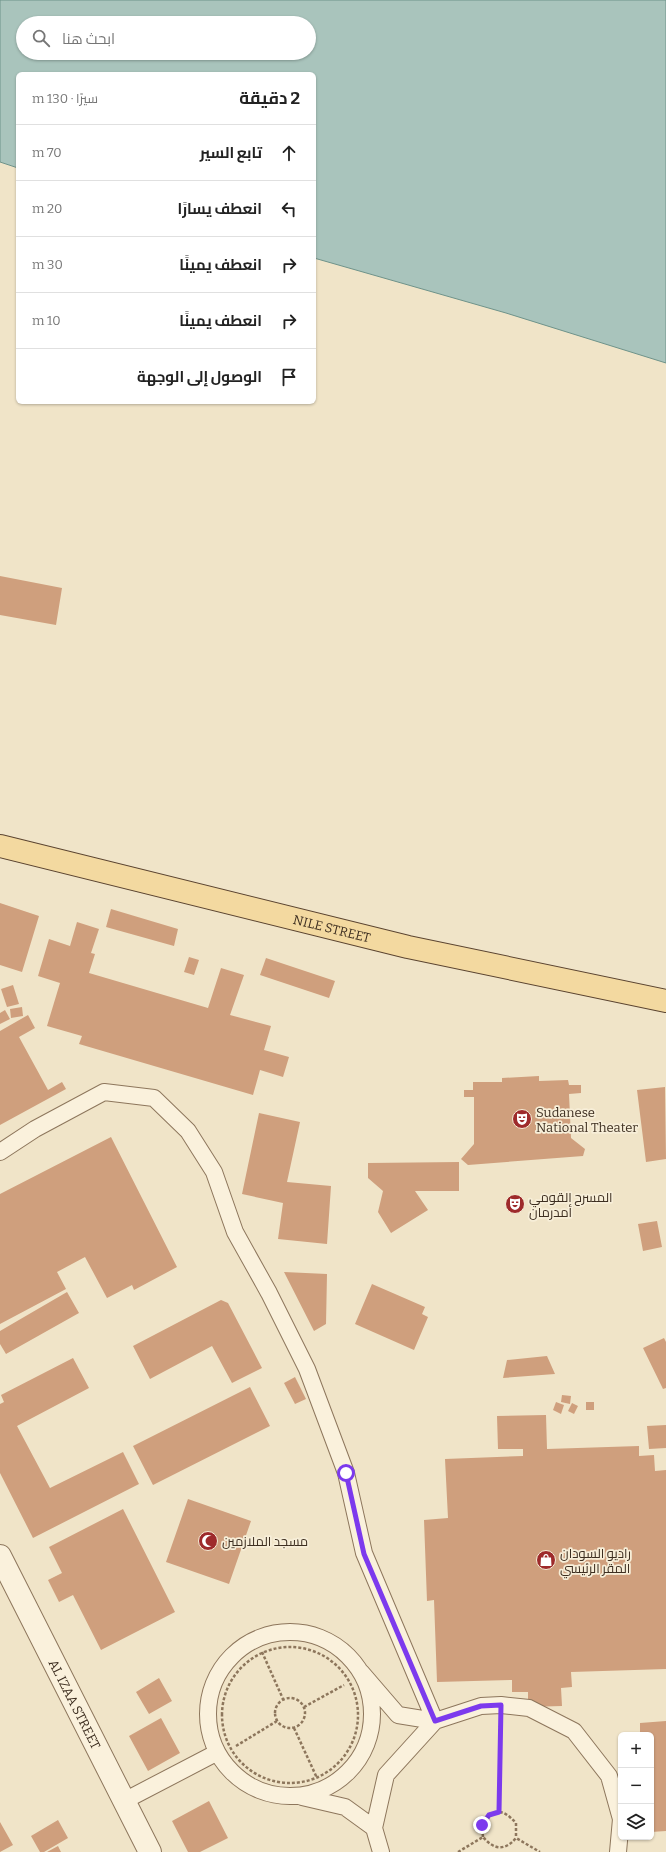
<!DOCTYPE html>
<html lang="ar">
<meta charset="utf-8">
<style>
body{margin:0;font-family:Bitter,Cairo,serif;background:#f6f6f6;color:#222;direction:rtl}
.controls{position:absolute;right:12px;bottom:12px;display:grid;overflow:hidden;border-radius:6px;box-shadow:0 1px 3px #0004}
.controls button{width:36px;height:36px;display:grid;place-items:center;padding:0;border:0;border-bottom:1px solid #e0e0e0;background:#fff;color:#222;font:20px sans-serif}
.stop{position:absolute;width:12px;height:12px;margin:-9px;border:3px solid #7c3aed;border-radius:50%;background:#fff}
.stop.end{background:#7c3aed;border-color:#fff;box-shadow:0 1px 4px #0008}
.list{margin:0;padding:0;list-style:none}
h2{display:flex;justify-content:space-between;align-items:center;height:52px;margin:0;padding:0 16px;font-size:17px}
h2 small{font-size:13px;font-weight:400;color:#767676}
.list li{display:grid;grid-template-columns:26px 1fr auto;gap:12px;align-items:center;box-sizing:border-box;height:56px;padding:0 16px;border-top:1px solid #e0e0e0}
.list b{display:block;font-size:15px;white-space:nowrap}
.list em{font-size:13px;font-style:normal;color:#767676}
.icon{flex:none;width:22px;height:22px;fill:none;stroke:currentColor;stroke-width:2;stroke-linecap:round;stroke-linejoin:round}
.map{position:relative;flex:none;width:666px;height:1852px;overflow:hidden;direction:ltr}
.search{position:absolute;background:#fff;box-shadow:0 1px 3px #0004;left:16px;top:16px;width:300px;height:44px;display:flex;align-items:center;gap:10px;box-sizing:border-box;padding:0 14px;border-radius:22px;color:#767676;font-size:15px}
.panel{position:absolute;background:#fff;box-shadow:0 1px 3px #0004;left:16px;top:72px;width:300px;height:332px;border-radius:6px;direction:rtl}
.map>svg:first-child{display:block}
.water{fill:#a9c4bc;stroke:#6f938a;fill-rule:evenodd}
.building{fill:#cf9f7d}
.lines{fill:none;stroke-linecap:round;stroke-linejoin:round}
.service-casing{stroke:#8d765c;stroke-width:18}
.tertiary-casing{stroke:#8d765c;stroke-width:24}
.primary-casing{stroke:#5b4430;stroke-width:24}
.path{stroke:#8d765c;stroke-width:2.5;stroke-dasharray:3 2;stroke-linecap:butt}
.service{stroke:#faf1dc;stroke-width:16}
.tertiary{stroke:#faf1dc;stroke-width:22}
.primary{stroke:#f3d9a0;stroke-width:22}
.route{stroke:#7c3aed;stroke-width:5}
.labels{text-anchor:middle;stroke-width:3.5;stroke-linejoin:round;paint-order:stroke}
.street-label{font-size:13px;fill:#3d2e20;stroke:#f7eed8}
.poi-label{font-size:13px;fill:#3d2e20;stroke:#f7eed8;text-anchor:start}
</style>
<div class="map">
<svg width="666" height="1852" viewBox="0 0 666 1852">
<rect width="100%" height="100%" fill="#f0e4c8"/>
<path class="water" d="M0 0H666V363L506 313 314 258V74H18V168L0 162ZM23 23H309V53H23Z"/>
<path class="building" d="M0 576 62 588 56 625 0 615Z
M0 903 39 916 22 972 0 965Z
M111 909 178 929 174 946 106 927Z
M77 922 99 929 91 953 95 954 89 973 208 1008 221 968 244 975 230 1015 271 1026 264 1050 289 1057 283 1077 260 1070 253 1095 79 1044 82 1036 47 1026 60 983 38 976 49 939 70 946Z
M189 957 199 960 194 975 184 972Z
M266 958 335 981 329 998 260 975Z
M13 985 19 1004 7 1007 1 989Z
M22 1007 23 1016 11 1018 10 1009Z
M5 1010 10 1019 0 1024V1013Z
M28 1015 35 1028 19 1037 48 1090 62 1082 66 1089 0 1125V1031Z
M539 1076V1081L568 1080 569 1085H581V1093L569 1094 571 1138 585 1149 583 1156 468 1165 461 1159 474 1144V1097H464V1090H473V1082H502V1078Z
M665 1087 666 1159 646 1162 637 1090Z
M259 1113 300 1122 287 1182 331 1186 327 1244 278 1239 283 1203 242 1194Z
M111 1137 177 1267 134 1290 132 1285 107 1298 85 1257 57 1272 66 1289 0 1324V1194Z
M459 1162V1191H415L428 1210 391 1233 378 1212 383 1191 368 1178V1163Z
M657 1221 662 1247 643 1251 638 1224Z
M284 1272 327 1274 326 1324 314 1331Z
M372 1284 425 1307 422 1314 428 1317 414 1350 355 1324Z
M67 1292 79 1313 6 1354 0 1344V1331Z
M221 1300 228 1303 262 1368 232 1383 212 1346 150 1379 133 1346Z
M664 1338 666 1342V1388L663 1389 643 1348Z
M547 1356 555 1374 503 1378 507 1360Z
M73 1358 89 1388 17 1426 50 1488 123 1452 139 1484 33 1538 0 1473V1404L4 1402 1 1395Z
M295 1377 306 1399 295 1404 284 1383Z
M250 1387 270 1426 153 1485 133 1446Z
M562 1395 571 1396 570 1404 561 1402Z
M556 1402 564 1405 561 1414 553 1410Z
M586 1402H594V1410H586Z
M572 1403 578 1406 574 1414 568 1411Z
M546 1415 547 1449 639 1446V1456L654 1455 655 1471 666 1470V1669L571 1672 572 1687 561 1688 562 1706 528 1707V1692H512V1680L437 1682 434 1600 427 1601 424 1520 448 1518 445 1459 523 1456V1449H498L497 1416Z
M666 1425V1448L649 1449 647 1426Z
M188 1499 251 1521 229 1584 166 1562Z
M123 1509 175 1612 101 1650 73 1595 59 1602 48 1580 62 1573 49 1547Z
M159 1678 172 1701 149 1714 136 1692Z
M161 1718 180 1753 148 1771 129 1736Z
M666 1721V1831L651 1832V1735H640V1723Z
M209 1801 228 1838 200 1852H188L172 1821Z
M58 1820 68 1838 44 1852H40L31 1836Z
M0 1822 13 1845 0 1852Z
M58 1846 61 1852H47Z"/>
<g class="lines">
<g class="service-casing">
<path id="service" d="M0 1152 35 1129 104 1092 154 1098 188 1131 214 1172 235 1232 269 1293 307 1369 346 1473 364 1553 435 1721 398 1715 361 1672
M208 1714a82 82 0 1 1 164 0a82 82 0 1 1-164 0Z
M302 1797 345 1807 374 1828
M124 1801 216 1753
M381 1852 374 1828 386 1775 435 1721 481 1706 501 1705 529 1708 574 1731 609 1776 621 1819 618 1852"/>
</g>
<g class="tertiary-casing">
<g id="tertiary">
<path id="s1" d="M0 1556 150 1852"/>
</g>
</g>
<g class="primary-casing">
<g id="primary">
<path id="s2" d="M0 846 408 947 666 1001"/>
</g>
</g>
<path class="path" d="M222 1715a68 68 0 1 1 136 0a68 68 0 1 1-136 0Z
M262 1652 283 1699
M275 1713a15 15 0 1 1 30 0a15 15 0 1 1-30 0Z
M304 1707 344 1685
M294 1728 317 1778
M236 1746 277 1721
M499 1812 500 1726
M483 1837 482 1825C494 1808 502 1808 516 1823V1838
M458 1852 483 1837C494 1850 505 1851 516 1838L540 1852"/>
<use href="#service" class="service"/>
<use href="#tertiary" class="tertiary"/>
<use href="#primary" class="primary"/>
</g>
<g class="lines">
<path class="route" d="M346 1473 364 1554 435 1721 481 1706 501 1705 499 1812 489 1815 482 1825"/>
</g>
<defs>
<g id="theatre-disc" transform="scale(1)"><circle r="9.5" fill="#9e2a2b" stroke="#f7eed8"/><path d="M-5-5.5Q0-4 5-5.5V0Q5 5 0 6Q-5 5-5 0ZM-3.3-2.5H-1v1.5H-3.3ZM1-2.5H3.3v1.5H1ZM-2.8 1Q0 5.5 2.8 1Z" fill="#fff"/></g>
<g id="mosque-disc" transform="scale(1)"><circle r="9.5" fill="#9e2a2b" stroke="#f7eed8"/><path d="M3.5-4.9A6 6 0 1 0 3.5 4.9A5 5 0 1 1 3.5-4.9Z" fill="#fff"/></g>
<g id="shop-disc" transform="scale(1)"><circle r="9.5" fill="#9e2a2b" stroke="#f7eed8"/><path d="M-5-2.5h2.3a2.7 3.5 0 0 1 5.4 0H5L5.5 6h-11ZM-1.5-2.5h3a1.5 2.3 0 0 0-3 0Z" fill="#fff"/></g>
</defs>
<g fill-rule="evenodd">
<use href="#theatre-disc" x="522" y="1119"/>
<use href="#theatre-disc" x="515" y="1204"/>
<use href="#mosque-disc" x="208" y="1541"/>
<use href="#shop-disc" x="546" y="1560"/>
</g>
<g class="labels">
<g class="street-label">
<text dy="5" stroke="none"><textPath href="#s2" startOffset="342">NILE STREET</textPath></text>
<text dy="5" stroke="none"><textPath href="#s1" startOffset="166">AL IZAA STREET</textPath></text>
</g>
<g class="poi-label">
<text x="536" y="1117">Sudanese<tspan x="536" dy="15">National Theater</tspan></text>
<text x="529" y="1202">المسرح القومي<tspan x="529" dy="15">أمدرمان</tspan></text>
<text x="222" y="1546">مسجد الملازمين</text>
<text x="560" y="1558">راديو السودان<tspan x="560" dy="15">المقر الرئيسي</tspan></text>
</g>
</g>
</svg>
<div class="controls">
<button>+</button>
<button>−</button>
<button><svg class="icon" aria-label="layers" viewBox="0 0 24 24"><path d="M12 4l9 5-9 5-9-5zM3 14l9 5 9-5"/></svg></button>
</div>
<div class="stop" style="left:346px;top:1473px"></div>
<div class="stop end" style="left:482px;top:1825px"></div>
<div class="search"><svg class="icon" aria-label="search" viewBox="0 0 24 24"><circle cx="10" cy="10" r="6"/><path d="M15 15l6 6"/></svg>ابحث هنا</div>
<section class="panel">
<h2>2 دقيقة<small>سيرًا · 130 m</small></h2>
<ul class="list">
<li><svg class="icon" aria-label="ahead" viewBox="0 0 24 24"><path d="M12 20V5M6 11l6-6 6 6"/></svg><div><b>تابع السير</b></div><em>70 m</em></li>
<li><svg class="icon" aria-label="left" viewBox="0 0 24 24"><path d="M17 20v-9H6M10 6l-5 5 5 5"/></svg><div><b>انعطف يسارًا</b></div><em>20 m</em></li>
<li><svg class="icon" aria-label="right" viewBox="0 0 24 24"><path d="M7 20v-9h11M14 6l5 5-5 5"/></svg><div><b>انعطف يمينًا</b></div><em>30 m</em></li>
<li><svg class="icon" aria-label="right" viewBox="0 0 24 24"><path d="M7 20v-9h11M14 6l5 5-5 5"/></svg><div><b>انعطف يمينًا</b></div><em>10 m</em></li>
<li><svg class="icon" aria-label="arrive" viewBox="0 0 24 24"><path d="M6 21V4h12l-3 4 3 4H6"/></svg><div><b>الوصول إلى الوجهة</b></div></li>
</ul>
</section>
</div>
